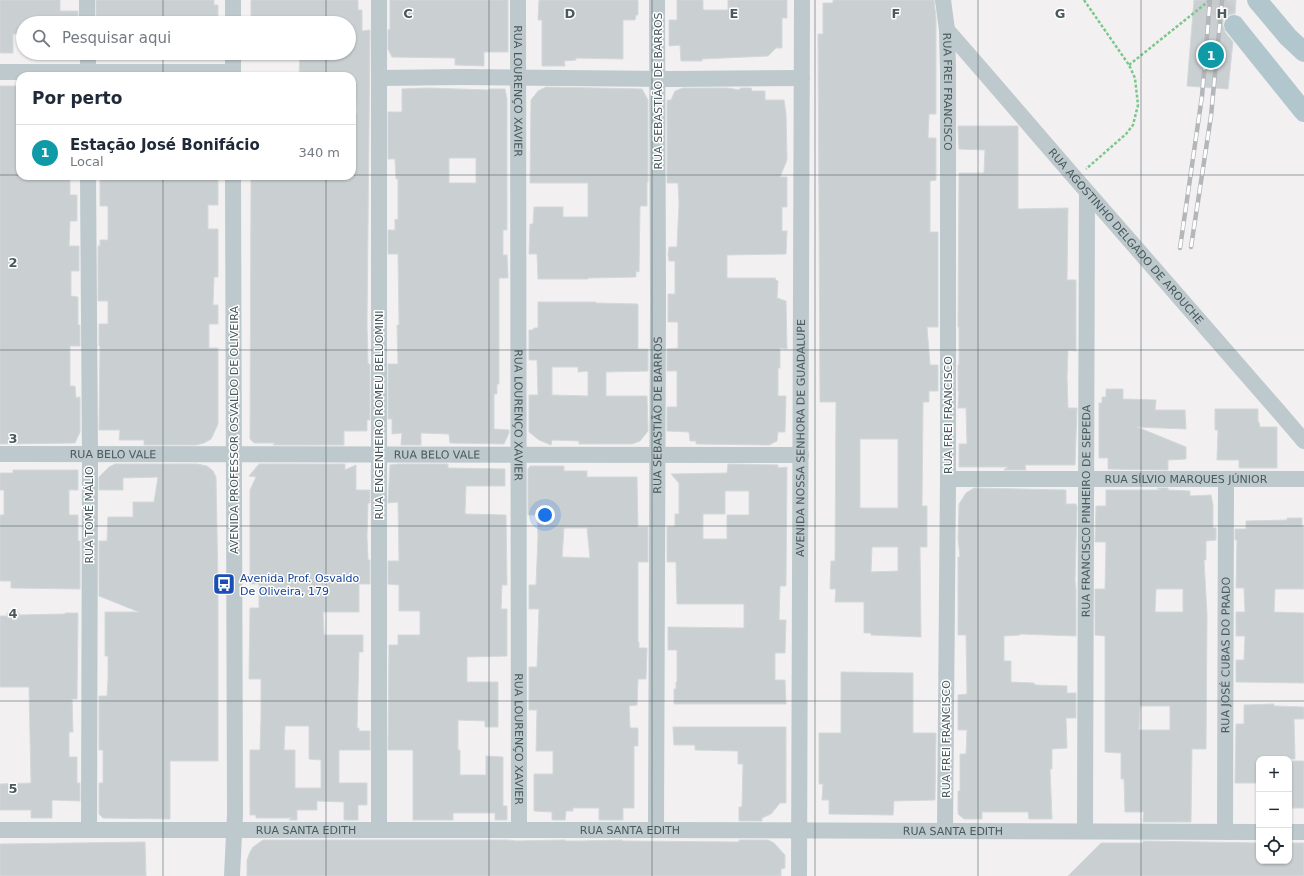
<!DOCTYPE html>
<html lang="pt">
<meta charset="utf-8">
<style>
body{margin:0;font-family:"DejaVu Sans",sans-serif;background:#f6f6f7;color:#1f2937}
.controls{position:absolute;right:12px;bottom:12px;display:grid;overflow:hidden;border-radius:8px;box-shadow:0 1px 3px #0004}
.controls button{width:36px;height:36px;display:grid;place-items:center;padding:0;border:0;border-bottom:1px solid #e0e1e3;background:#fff;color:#1f2937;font:20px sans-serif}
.you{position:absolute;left:545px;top:515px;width:14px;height:14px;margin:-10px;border:3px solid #fff;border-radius:50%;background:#1a73e8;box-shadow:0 0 0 6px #1a73e833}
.badge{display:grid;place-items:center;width:26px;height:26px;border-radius:50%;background:#22627f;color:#fff;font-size:13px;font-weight:700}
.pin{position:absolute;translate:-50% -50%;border:2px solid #fff;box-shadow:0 1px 4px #0006}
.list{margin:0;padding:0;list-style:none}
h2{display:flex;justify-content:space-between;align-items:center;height:52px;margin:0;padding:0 16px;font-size:17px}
h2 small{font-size:13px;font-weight:400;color:#747a83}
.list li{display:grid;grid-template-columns:26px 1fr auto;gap:12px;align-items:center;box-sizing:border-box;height:56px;padding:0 16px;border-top:1px solid #e0e1e3}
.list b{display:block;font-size:15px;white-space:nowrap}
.list p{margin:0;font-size:13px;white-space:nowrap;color:#747a83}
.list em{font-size:13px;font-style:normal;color:#747a83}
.icon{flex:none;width:22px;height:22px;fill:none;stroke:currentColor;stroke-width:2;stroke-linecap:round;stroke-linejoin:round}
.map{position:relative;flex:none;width:1304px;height:876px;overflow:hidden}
.search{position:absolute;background:#fff;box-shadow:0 1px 3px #0004;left:16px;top:16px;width:340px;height:44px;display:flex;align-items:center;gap:10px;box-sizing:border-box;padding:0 14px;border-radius:22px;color:#747a83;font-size:15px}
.panel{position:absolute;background:#fff;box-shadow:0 1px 3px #0004;left:16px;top:72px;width:340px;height:108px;border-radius:12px}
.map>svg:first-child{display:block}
.building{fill:#cacfd2;stroke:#d4d8db;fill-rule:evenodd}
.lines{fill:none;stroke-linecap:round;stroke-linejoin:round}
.major-tunnel{stroke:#c8cacc;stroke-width:20;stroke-dasharray:20 10;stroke-linecap:butt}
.path{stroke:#7cc88c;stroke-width:2.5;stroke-dasharray:3 2;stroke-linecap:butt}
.minor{stroke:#bdc9cc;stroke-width:16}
.major{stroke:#b2c7cd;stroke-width:20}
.rail-casing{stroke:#b3b7ba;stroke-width:4.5}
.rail{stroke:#fff;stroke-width:3;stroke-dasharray:9;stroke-linecap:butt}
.grid{fill:none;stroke:#49595c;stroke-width:1;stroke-opacity:0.55}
.labels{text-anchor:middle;stroke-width:3;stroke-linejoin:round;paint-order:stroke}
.street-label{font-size:11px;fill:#49595c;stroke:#fff}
.transit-label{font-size:11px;fill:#164399;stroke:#fff;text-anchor:start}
.grid-label{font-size:13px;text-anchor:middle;font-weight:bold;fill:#49595c;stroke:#fff;stroke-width:3;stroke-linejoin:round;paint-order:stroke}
</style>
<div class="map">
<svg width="1304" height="876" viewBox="0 0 1304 876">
<rect width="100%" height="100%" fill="#f2f0f1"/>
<path class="building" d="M0 0H60V11H78V23H66L60 18V23H23V34H13V53H0Z
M96 0H214V5H218V17H211V23H96Z
M251 0H358V10H362V31L370 30 367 324 368 364H370V420H367V431H344V445H273L275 443H254L250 439 251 176H352V113H357L355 89H352V76H299L300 53H349V23H251Z
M390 0H508V52H484V66L455 65V58L392 57 388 49V30L390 29Z
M539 0H638V15H636L635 20H623V59L576 58V60L564 61 565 66H542V20H538Z
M677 0H703V9L704 10H728V0H787V18H782V48H776L768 56 702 59V61H681L680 45 669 46V20H677Z
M833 0H934L936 18V114H929L928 138H936V180L930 181V232H938V327H927L930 365H938V391H929V402H923L922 506H927V547H920L921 637 871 635V633H864V602H835L836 589H830L831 561H835L836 402H820L818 34H823V3H833ZM860 439H898V508H860ZM872 547H898V571L871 572Z
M1194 0H1236L1235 14H1232L1227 16 1223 20V26L1225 32 1233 42 1228 89 1187 86Z
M0 86H20V176H70V195H77V221H70L69 246H79V271H71V296L78 297V325H80V346H70V386H75L76 398 80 397V432L75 443 0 444Z
M546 87 642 89 648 100V182H647V206H640L639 272 636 271V277L588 278V279H538L537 254H529L530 224H533L534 207H563V217H588V183H530L531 100 538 91Z
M427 88 489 90V89H505L507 99V230H503V255H507L508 278H499V384H497V394H494V429L509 430V433L504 444 450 443 449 434 421 433V445H401L402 433 392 434V419H388V364H398L397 325H399L398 254H388V230H395V219L398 220V179H396L395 159H388V112H402V89ZM449 158H476V183H449Z
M683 88H727L740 90V88H751L752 91H765V100H784L786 114 787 160 780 177H787V207H782V231H787L786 254 727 255V278H776L775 280 778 281 777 298 786 301 787 349 780 348V368H778V396H786L785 432H778L777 441 769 445 696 444V441H690L689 432 667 431V407H677V371H667V349L678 348V322H668V294H675V261H669L668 254 669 247H677L679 203 678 183H667V100H671L675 91Z
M958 126H1018V209L1068 208 1067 280H1076V351L1068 350 1067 377 1068 408H1077L1075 465H1025L1026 470H1004L1008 467H959V444H967L966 408H958L959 391H958V365H959V327H958L959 173H984L985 150 959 149Z
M100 176H218V205H208V229H218V277H214L213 305H218V324H209V348H218V424L213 435 211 439 204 443 196 445H144V440H119L120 430H99L100 346H99V324H108V301H98V246H100V240H108V206H100Z
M538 302H596V303L638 304V349H648V371L606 372V396H647L648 431 640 441 632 444H579V441L552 440 551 445 539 440 529 432V395H538L537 360H529V330H533L534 328H538ZM552 367H578V372L588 371V396L552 395Z
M1106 389H1123V399L1156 400 1155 410H1185L1186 429 1137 427 1186 447V459L1168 460V470L1108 469V458H1099V403H1102V397H1106Z
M1215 409H1258V422H1259L1260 427H1277V468H1239V460H1217L1218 430H1215Z
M115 464H197L207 466 213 471 216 477 218 581V761H170V819L103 818 99 814V783H103V750H99V696H107L108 680V656H105V612H139L99 596V541H107L108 517H133V502H154L158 477 123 478V490H99V477L109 467Z
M259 464H345V470L356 465V490H370V503H368L367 537 368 560H370V584H359V612H323L324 635H363V652H359L357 728H359V731H370V750H339V783H367V805H358V820H344V802L317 801V810H297V820H289L292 818H256V815H250V750H260L261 717V679H249L250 608H259V584H250V490L256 477 249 476ZM285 726H309V759L321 760V788H295V750H284Z
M399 464H448V468L505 469V486H466L465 514 506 515 507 585H502L501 609H507V656L467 657V682H498V727H485V721L458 720V750H460V775H486V756L503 757V806H507V820H495V813H453V820H413V750H388L389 645H398V635H420V611H399V585L388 584V561H399L398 502 388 503 390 465Z
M728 464 778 465V468L787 467 786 586H780L779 620H786L785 653H775V680H785L786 704H674V689H676V682H677V650H668V627L744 628V604H677L676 562H667V527L675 526V514H679V483L671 474 727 473ZM725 491H749V515H727V539H703V514H725Z
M530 466H564V471H587V477H637L638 527H648V562H638V642H639V648H647L646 679H638L637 705 629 706 630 728H638V746H634V808H623V820H599V808H573V811H566L565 820H552V812L534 811V774H553V751H536L537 710H529V667H537L539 609H529V585H536L538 536 537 515H528V469ZM564 528H587L590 558 562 557Z
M13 470H78V490H69V515H78V541H80V589L11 588V581H0V515H4V490H0V473H13Z
M974 488 1066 490V504H1076L1077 507 1075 581 1076 589V636L1020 634V635L1004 636V661H1011V682L1034 683 1035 685 1067 686V693H1076V718H1066L1067 748 1052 749V769H1050L1052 819H1029L1028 812H982V819H964L958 814V791H960V754H966L967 730H958V695L967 694 966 635H958V557H960L958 539 959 504 966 493Z
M1157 488H1168V490L1190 491V496L1211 495 1213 505V528H1216V540L1206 541V560H1204L1207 615 1206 749H1192L1191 822H1143L1144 812H1125L1124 779H1121V753L1105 752V636L1095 635V589H1105L1106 542H1095L1096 506H1106V490H1161ZM1156 589H1183V612H1155ZM1140 706H1170V730H1139Z
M1287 518H1302V527H1304V589H1275L1274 612 1304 613V683L1236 682V660H1244L1245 636H1236V612H1245L1244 588H1236L1237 540H1235V529H1246V521L1287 520Z
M7 613H19V615L65 614V613H78L77 699H72L73 732H69V757H77V783H80V801L52 800V818H31V810H0V784L31 783 29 687H0V616H7Z
M841 672 913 673V733H936L935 800 894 801 893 815 829 814V800H822L823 784H819V733H841Z
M1274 704V706L1304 707V719H1294L1295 759H1259V783H1235L1236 724H1244V705Z
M673 727H786V803H780L771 814 762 818V821H739V807H742L743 764H738V751L695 750V745H674Z
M1289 761H1304V808H1289Z
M263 840H507L517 841 565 840V841H581L622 840V841L739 842V840H768L774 843 785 855V868L781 869V876H247V860L250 852 253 847Z
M1143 841 1259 843V861H1289V843H1304V876H1068L1101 843H1143Z
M145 842 146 876H0V844Z"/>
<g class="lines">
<path class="major-tunnel" d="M1213 0 1234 25"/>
<path class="path" d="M1084 0 1129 65 1135 78 1138 105 1133 125 1126 134 1086 169
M1129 65 1210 0"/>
<g class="minor">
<path d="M87 0V23"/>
<path d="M233 0V23"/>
<path id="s1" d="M518 0 519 830"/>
<path id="s2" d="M943 0 947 30 948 69V479L945 831"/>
<path id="s3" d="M947 30C1000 90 1051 151 1104 211 1171 288 1238 364 1304 441"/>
<path d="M88 53V76"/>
<path d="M0 72H233"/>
<path d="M233 76V53"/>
<path d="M380 78 463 77 670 79 802 78"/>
<path d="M88 176 90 454 89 830"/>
<path id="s4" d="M0 454 801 455"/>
<path id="s5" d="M948 479H1304"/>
<path d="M379 829V0"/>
<path id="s6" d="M0 830H656L1259 832"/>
<path id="s7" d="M656 830 658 301 657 0"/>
<path id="s8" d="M1085 831 1087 192"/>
<path id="s9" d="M1225 832 1226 479"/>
<path d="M1289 832H1304"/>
<path d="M232 876 235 814 233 176"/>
<path id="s10" d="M799 876 802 0"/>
</g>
<path class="major" d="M1257 0 1288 37 1304 52
M1234 25 1304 112"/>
<g class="rail-casing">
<path id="rail" d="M1191 247 1211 116 1222 0
M1180 248 1202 96 1210 0"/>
</g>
<use href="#rail" class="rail"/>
</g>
<path class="grid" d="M163 0V23M326 0V23M489 0V876M652 0V876M815 0V876M978 0V876M1141 0V876M163 53V76M326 53V76M0 175H20M352 175H1304M163 176V876M326 176V876M0 350H1304M0 526H1304M0 701H1304"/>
<defs>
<g id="bus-square" transform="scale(1.15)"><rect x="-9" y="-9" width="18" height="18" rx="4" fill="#1a4fb4" stroke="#fff"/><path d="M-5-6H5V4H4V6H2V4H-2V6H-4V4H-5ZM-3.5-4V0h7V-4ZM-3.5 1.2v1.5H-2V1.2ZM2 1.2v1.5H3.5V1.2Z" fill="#fff"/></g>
</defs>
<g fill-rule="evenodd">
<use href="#bus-square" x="224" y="584"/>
</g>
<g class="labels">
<g class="street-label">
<text dy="4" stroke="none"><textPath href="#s1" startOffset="91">RUA LOURENÇO XAVIER</textPath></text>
<text transform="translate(658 91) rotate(-90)" y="4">RUA SEBASTIÃO DE BARROS</text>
<text dy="4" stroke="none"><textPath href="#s2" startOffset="92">RUA FREI FRANCISCO</textPath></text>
<text dy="4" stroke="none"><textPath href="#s3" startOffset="273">RUA AGOSTINHO DELGADO DE AROUCHE</textPath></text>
<text transform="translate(379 415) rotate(-90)" y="4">RUA ENGENHEIRO ROMEU BELUOMINI</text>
<text dy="4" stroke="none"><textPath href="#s1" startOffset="415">RUA LOURENÇO XAVIER</textPath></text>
<text dy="4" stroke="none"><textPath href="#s7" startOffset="415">RUA SEBASTIÃO DE BARROS</textPath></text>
<text transform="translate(948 415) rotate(-90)" y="4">RUA FREI FRANCISCO</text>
<text transform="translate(234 430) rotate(-90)" y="4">AVENIDA PROFESSOR OSVALDO DE OLIVEIRA</text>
<text dy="4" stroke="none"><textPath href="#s10" startOffset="438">AVENIDA NOSSA SENHORA DE GUADALUPE</textPath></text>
<text dy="4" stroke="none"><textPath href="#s4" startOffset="113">RUA BELO VALE</textPath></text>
<text dy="4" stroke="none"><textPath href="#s4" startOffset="437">RUA BELO VALE</textPath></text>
<text dy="4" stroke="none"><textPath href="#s5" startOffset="238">RUA SÍLVIO MARQUES JÚNIOR</textPath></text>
<text dy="4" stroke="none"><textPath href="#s8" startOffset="320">RUA FRANCISCO PINHEIRO DE SEPEDA</textPath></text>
<text transform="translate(89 515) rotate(-90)" y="4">RUA TOMÉ MÁLIO</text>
<text dy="4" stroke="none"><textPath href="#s9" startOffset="177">RUA JOSÉ CUBAS DO PRADO</textPath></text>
<text dy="4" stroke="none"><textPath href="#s1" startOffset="739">RUA LOURENÇO XAVIER</textPath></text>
<text transform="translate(946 739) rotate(-90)" y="4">RUA FREI FRANCISCO</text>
<text dy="4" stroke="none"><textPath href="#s6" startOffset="306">RUA SANTA EDITH</textPath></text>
<text dy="4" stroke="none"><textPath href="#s6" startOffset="630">RUA SANTA EDITH</textPath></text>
<text dy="4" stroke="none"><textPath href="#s6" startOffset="953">RUA SANTA EDITH</textPath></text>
</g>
<g class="transit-label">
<text x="240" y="582">Avenida Prof. Osvaldo<tspan x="240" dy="13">De Oliveira, 179</tspan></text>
</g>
</g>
<g class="grid-label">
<text x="408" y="18">C</text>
<text x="570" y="18">D</text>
<text x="734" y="18">E</text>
<text x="896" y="18">F</text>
<text x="1060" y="18">G</text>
<text x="1222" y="18">H</text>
<text x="13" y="267">2</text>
<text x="13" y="443">3</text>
<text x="13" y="618">4</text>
<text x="13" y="793">5</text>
</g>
</svg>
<div class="controls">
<button>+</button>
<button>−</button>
<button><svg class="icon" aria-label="locate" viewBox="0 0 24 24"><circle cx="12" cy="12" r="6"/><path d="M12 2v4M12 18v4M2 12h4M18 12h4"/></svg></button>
</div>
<div class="you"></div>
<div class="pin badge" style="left:1211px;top:55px;background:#0f9aa8">1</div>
<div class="search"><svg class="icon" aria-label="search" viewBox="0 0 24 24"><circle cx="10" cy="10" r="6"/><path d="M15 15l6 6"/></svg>Pesquisar aqui</div>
<section class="panel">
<h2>Por perto<small></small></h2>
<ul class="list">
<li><span class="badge" style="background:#0f9aa8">1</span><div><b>Estação José Bonifácio</b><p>Local</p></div><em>340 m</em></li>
</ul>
</section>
</div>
